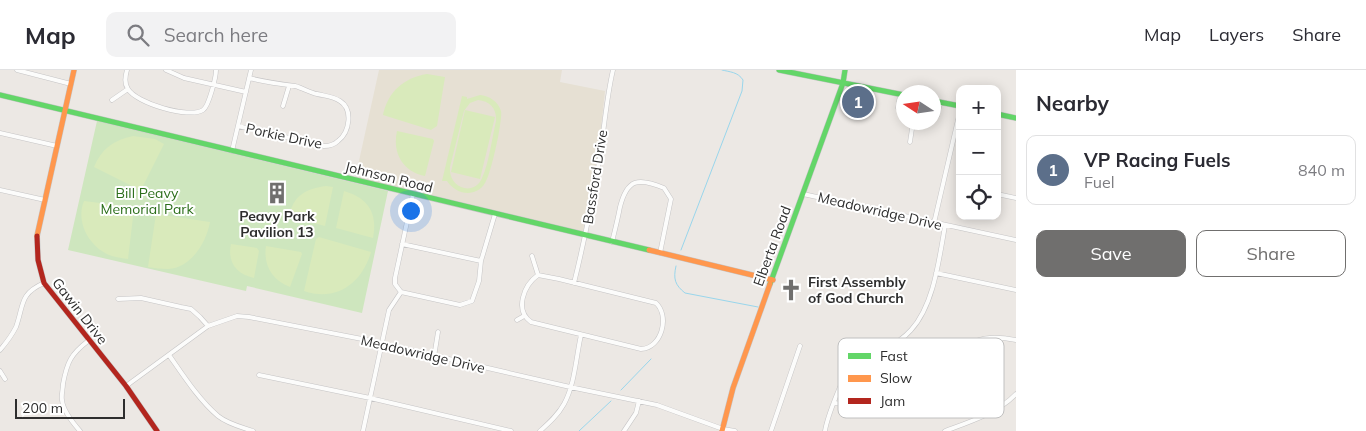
<!DOCTYPE html>
<meta charset="utf-8">
<style>
body{margin:0;font-family:Mulish,sans-serif;background:#f2f2f3;color:#2b2b33}
.controls{position:absolute;right:15px;top:15px;display:grid;overflow:hidden;border-radius:10px;box-shadow:0 2px 12px #0003}
.controls button{width:45px;height:45px;display:grid;place-items:center;padding:0;border:0;border-bottom:1px solid #e1e1e2;background:#fff;color:#2b2b33;font:25px sans-serif}
.compass{position:absolute;left:896px;top:15px;width:45px;height:45px;border-radius:50%;background:#fff;box-shadow:0 2px 12px #0003;rotate:282deg}
.scale{position:absolute;left:15px;bottom:12px;width:110px;box-sizing:border-box;padding-left:5px;border:2px solid #2e2e2e;border-top:0;font-size:14px;line-height:18px;white-space:nowrap;color:#2e2e2e;-webkit-text-stroke:4px #fff;paint-order:stroke}
.you{position:absolute;left:410px;top:140px;width:18px;height:18px;margin:-12px;border:4px solid #fff;border-radius:50%;background:#1a73e8;box-shadow:0 0 0 8px #1a73e833}
.badge{display:grid;place-items:center;width:32px;height:32px;border-radius:50%;background:#706f6e;color:#fff;font-size:16px;font-weight:700}
.pin{position:absolute;translate:-50% -50%;border:2px solid #fff;box-shadow:0 1px 5px #0006}
.list{margin:0;padding:0;list-style:none}
h2{display:flex;justify-content:space-between;align-items:center;height:65px;margin:0;padding:0 20px;font-size:21px}
h2 small{font-size:16px;font-weight:400;color:#7c7c81}
.list li{display:grid;grid-template-columns:32px 1fr auto;gap:15px;align-items:center;box-sizing:border-box;height:70px;margin:0 10px 10px;padding:0 10px;border:1px solid #e1e1e2;border-radius:10px}
.list b{display:block;font-size:19px;white-space:nowrap}
.list p{margin:0;font-size:16px;white-space:nowrap;color:#7c7c81}
.list em{font-size:16px;font-style:normal;color:#7c7c81}
.actions{display:flex;gap:10px;padding:15px 20px}
.actions a{flex:1;padding:11px 0;border:1px solid #706f6e;border-radius:10px;text-align:center;font-size:18px;color:#706f6e}
.actions .main{background:#706f6e;color:#fff}
.icon{flex:none;width:28px;height:28px;fill:none;stroke:currentColor;stroke-width:2;stroke-linecap:round;stroke-linejoin:round}
.map{position:relative;flex:none;width:1016px;height:361px;overflow:hidden}
header{display:flex;align-items:center;gap:30px;box-sizing:border-box;height:70px;padding:0 25px;background:#fff;border-bottom:1px solid #e1e1e2}
header strong{font-size:24px}
nav{display:flex;gap:28px;margin-inline-start:auto;font-size:18px}
.search{width:350px;height:45px;background:#f2f2f3;display:flex;align-items:center;gap:12px;box-sizing:border-box;padding:0 18px;border-radius:10px;color:#7c7c81;font-size:19px}
main{display:flex}
aside{flex:1;background:#fff}
.map>svg:first-child{display:block}
.education{fill:#e6e0d3}
.green{fill:#cee6be}
.pitch{fill:#d9eabb;fill-rule:evenodd}
.lines{fill:none;stroke-linecap:round;stroke-linejoin:round}
.stream{stroke:#99d6ec;stroke-width:1}
.street-casing{stroke:#c5c4c5;stroke-width:5}
.fast-casing{stroke:#c5c4c5;stroke-width:6}
.slow-casing{stroke:#c5c4c5;stroke-width:6}
.jam-casing{stroke:#c5c4c5;stroke-width:6}
.street{stroke:#fcfcfb;stroke-width:4}
.fast{stroke:#63d668;stroke-width:5}
.slow{stroke:#ff974d;stroke-width:5}
.jam{stroke:#b3261e;stroke-width:5}
.labels{text-anchor:middle;stroke-width:4;stroke-linejoin:round;paint-order:stroke}
.street-label{font-size:14px;fill:#2e2e2e;stroke:#fff}
.park-label{font-size:14px;fill:#2c6e1b;stroke:#fff}
.poi-label{font-size:14px;font-weight:bold;fill:#2e2e2e;stroke:#fff}
.key{fill:#fff;stroke:#c0c0c0;stroke-width:1}
.key-label{font-size:14px;fill:#2e2e2e}
</style>
<header>
<strong>Map</strong>
<div class="search"><svg class="icon" aria-label="search" viewBox="0 0 24 24"><circle cx="10" cy="10" r="6"/><path d="M15 15l6 6"/></svg>Search here</div>
<nav><a>Map</a><a>Layers</a><a>Share</a></nav>
</header>
<main>
<div class="map">
<svg width="1016" height="361" viewBox="0 0 1016 361">
<rect width="100%" height="100%" fill="#ece8e4"/>
<path class="education" d="M379 0H562L560 12 605 21 599 78 583 162 355 109Z"/>
<path class="green" d="M97 51 388 121 362 243 247 216 246 221 68 180Z"/>
<path class="pitch" d="M427 4 445 7 437 56 431 60 383 45C388 22 403 8 427 4Z
M480 25C489 26 498 31 501 41 503 49 491 105 485 113 476 128 456 125 447 111H442L462 26 467 27V29ZM478 30C490 31 497 39 496 51 492 68 489 93 482 108 474 127 448 118 450 97L464 41 470 33Z
M465 40 495 47 480 109 451 102Z
M397 61 433 69 434 71 425 106C403 102 392 83 397 61Z
M133 66 155 69 164 74 142 118 138 119 94 97C101 79 114 70 133 66Z
M326 116 333 117 325 156 289 147C293 125 306 119 326 116Z
M344 121C368 128 378 143 373 168L336 158Z
M84 131 132 137 134 139 128 189C120 188 112 187 105 183 87 173 76 150 84 131Z
M156 144 210 152C206 173 191 198 168 199 161 199 154 198 148 197Z
M319 167 371 182C362 213 337 232 304 221L316 169Z
M231 174 257 178 259 181 254 208C237 204 227 193 231 174Z
M266 176 301 182 302 184 290 217C272 210 263 195 266 176Z"/>
<g class="lines">
<path class="stream" d="M681 180 742 21 743 10C738 2 730 2 722 0
M676 196C673 209 675 215 685 223L758 237
M621 320 651 289
M579 361 611 331"/>
<g class="street-casing">
<path id="street" d="M17 0 71 14
M127 0C125 7 124 13 128 19 136 33 189 49 203 40 209 36 216 7 216 0
M166 0 184 8 246 22
M900 25 898 38 904 40
M112 30 128 19
M283 36 289 16
M934 46H937L940 33
M238 56 324 76C329 76 334 75 338 71 350 62 353 39 340 31 332 26 325 26 317 24 310 23 303 18 295 16 280 14 265 12 249 8
M0 63 57 76
M910 72 913 52
M232 81 251 0
M0 120 45 130
M413 124 395 208V214L401 222 460 235 472 231 479 211 481 191 495 144
M803 124 1016 170
M997 124 1016 128
M934 153 960 41
M612 172C615 160 618 148 620 137 627 109 638 107 664 118L671 129 660 183
M402 174 481 191
M532 186 538 205
M936 203 1016 220
M538 205 559 209 656 233C670 246 662 278 641 279L531 252C514 240 524 215 538 205Z
M574 213C584 173 592 132 599 92 604 61 606 30 613 0
M118 229 141 228 181 237 191 239 200 247 208 256
M517 250 524 246
M0 280C6 273 12 265 16 257 24 235 19 224 44 213
M169 285C183 305 199 330 218 346 228 354 241 357 253 361
M434 287 438 262
M0 301 5 309
M259 305 370 328 511 361
M126 316 208 256 237 246 249 247 362 269 570 317 657 335 723 359 735 361
M834 333C869 338 902 329 931 309 966 284 964 260 1016 270
M80 361C73 353 63 341 62 330 61 325 63 319 63 314 67 292 71 284 88 271
M363 361 389 240 401 222
M540 361C549 353 558 345 564 334 575 314 576 287 581 265
M624 361 636 343 639 331
M771 361 800 276
M825 361C827 348 845 299 855 291 863 285 874 284 883 280 893 275 904 268 911 260 934 235 939 189 945 156
M945 361C969 352 998 343 1016 324"/>
</g>
<g class="fast-casing">
<path id="fast" d="M779 0 904 25
M0 25 649 180
M934 31 960 36
M997 44 1016 48
M770 214 843 13 845 0"/>
</g>
<g class="slow-casing">
<path id="slow" d="M37 166 74 0
M649 180 773 210
M722 361 733 318 770 214"/>
</g>
<g class="jam-casing">
<path id="jam" d="M37 166 38 190 44 213 126 316 157 361"/>
</g>
<use href="#street" class="street"/>
<use href="#fast" class="fast"/>
<use href="#slow" class="slow"/>
<use href="#jam" class="jam"/>
</g>
<defs>
<g id="building-bare" transform="scale(1.725)"><path d="M-4-6H4V6H1V3H-1V6H-4ZM-2.5-4.3h1.7v1.8h-1.7ZM.8-4.3h1.7v1.8H.8ZM-2.5-1h1.7V.8h-1.7ZM.8-1h1.7V.8H.8Z" fill="#706f6e" stroke="#fff" stroke-width="2.5" paint-order="stroke"/></g>
<g id="church-bare" transform="scale(1.725)"><path d="M-1.2-6h2.4v3.5h3.3v2.4h-3.3V6h-2.4V-.1h-3.3v-2.4h3.3Z" fill="#706f6e" stroke="#fff" stroke-width="2.5" paint-order="stroke"/></g>
</defs>
<g fill-rule="evenodd">
<use href="#building-bare" x="277" y="123"/>
<use href="#church-bare" x="791" y="220"/>
</g>
<g class="labels">
<g class="street-label">
<text transform="translate(284 66) rotate(12)" y="5">Porkie Drive</text>
<text transform="translate(389 107) rotate(14)" y="5">Johnson Road</text>
<text transform="translate(595 107) rotate(-81)" y="5">Bassford Drive</text>
<text transform="translate(880 141) rotate(13)" y="5">Meadowridge Drive</text>
<text transform="translate(772 176) rotate(-70)" y="5">Elberta Road</text>
<text transform="translate(80 241) rotate(52)" y="5">Gawin Drive</text>
<text transform="translate(423 284) rotate(13)" y="5">Meadowridge Drive</text>
</g>
<g class="park-label">
<text x="147" y="128">Bill Peavy<tspan x="147" dy="16">Memorial Park</tspan></text>
</g>
<g class="poi-label">
<text x="277" y="151">Peavy Park<tspan x="277" dy="16">Pavilion 13</tspan></text>
<text x="808" y="217" text-anchor="start">First Assembly<tspan x="808" dy="16">of God Church</tspan></text>
</g>
</g>
<rect x="838" y="268" width="166" height="80" rx="8" class="key"/>
<rect x="848" y="283" width="23" height="6" fill="#63d668"/>
<rect x="848" y="305" width="23" height="7" fill="#ff974d"/>
<rect x="848" y="328" width="23" height="6" fill="#b3261e"/>
<g class="key-label">
<text x="880" y="291">Fast</text>
<text x="880" y="313">Slow</text>
<text x="880" y="336">Jam</text>
</g>
</svg>
<div class="controls">
<button>+</button>
<button>−</button>
<button><svg class="icon" aria-label="locate" viewBox="0 0 24 24"><circle cx="12" cy="12" r="6"/><path d="M12 2v4M12 18v4M2 12h4M18 12h4"/></svg></button>
</div>
<svg class="compass" viewBox="-18 -18 36 36"><path d="M0-13l5 13h-10z" fill="#e53935"/><path d="M0 13l5-13h-10z" fill="#7c7c81"/></svg>
<div class="scale">200 m</div>
<div class="you"></div>
<div class="pin badge" style="left:858px;top:32px;background:#5c6f8a">1</div>
</div>
<aside>
<h2>Nearby<small></small></h2>
<ul class="list">
<li><span class="badge" style="background:#5c6f8a">1</span><div><b>VP Racing Fuels</b><p>Fuel</p></div><em>840 m</em></li>
</ul>
<div class="actions"><a class="main">Save</a><a>Share</a></div>
</aside>
</main>
